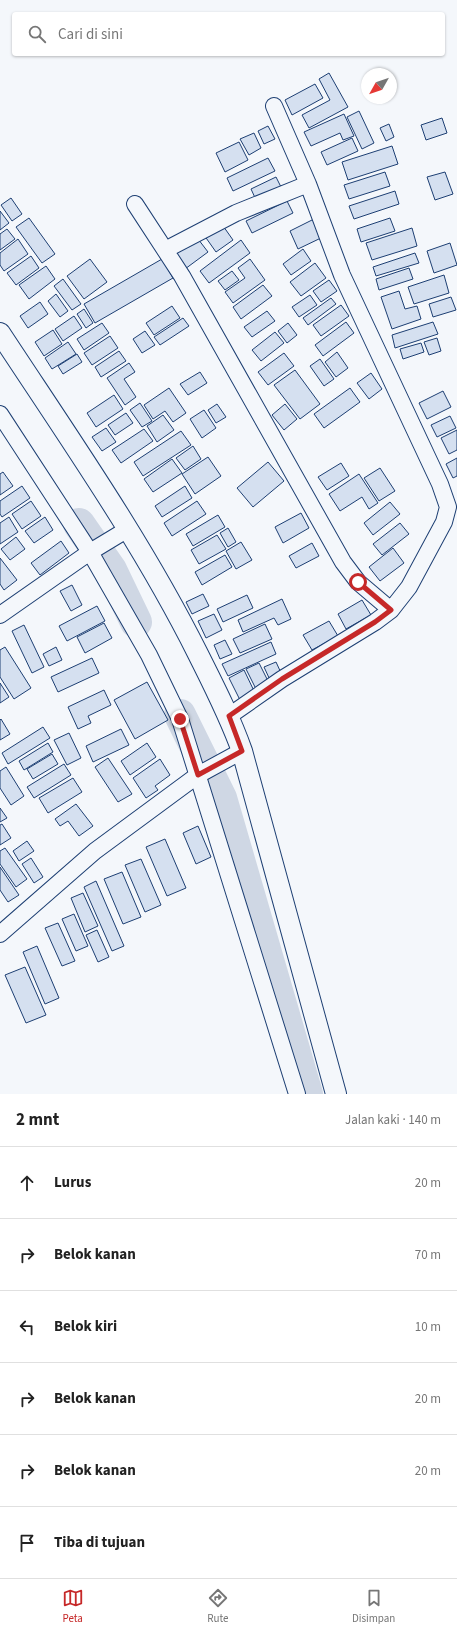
<!DOCTYPE html>
<html lang="id">
<meta charset="utf-8">
<style>
body{margin:0;font-family:"Source Sans 3",sans-serif;background:#f2f2f2;color:#222}
.compass{position:absolute;left:361px;top:68px;width:36px;height:36px;border-radius:50%;background:#fff;box-shadow:0 1px 3px #0004;rotate:230deg}
.stop{position:absolute;width:12px;height:12px;margin:-9px;border:3px solid #c62828;border-radius:50%;background:#fff}
.stop.end{background:#c62828;border-color:#fff;box-shadow:0 1px 4px #0008}
.list{margin:0;padding:0;list-style:none}
h2{display:flex;justify-content:space-between;align-items:center;height:52px;margin:0;padding:0 16px;font-size:17px}
h2 small{font-size:13px;font-weight:400;color:#767676}
.list li{display:grid;grid-template-columns:26px 1fr auto;gap:12px;align-items:center;box-sizing:border-box;height:72px;padding:0 16px;border-top:1px solid #e0e0e0}
.list b{display:block;font-size:15px;white-space:nowrap}
.list em{font-size:13px;font-style:normal;color:#767676}
.icon{flex:none;width:22px;height:22px;fill:none;stroke:currentColor;stroke-width:2;stroke-linecap:round;stroke-linejoin:round}
.map{position:relative;flex:none;width:457px;height:1094px;overflow:hidden}
.search{position:absolute;background:#fff;box-shadow:0 1px 3px #0004;left:12px;right:12px;top:12px;height:44px;display:flex;align-items:center;gap:10px;box-sizing:border-box;padding:0 14px;border-radius:4px;color:#767676;font-size:15px}
.sheet{height:484px;background:#fff}
nav{display:flex;justify-content:space-around;align-items:center;box-sizing:border-box;height:56px;border-top:1px solid #e0e0e0;background:#fff;font-size:11px;color:#767676}
nav a{display:grid;justify-items:center;gap:2px}
nav .on{color:#c62828}
.map>svg:first-child{display:block}
.lines{fill:none;stroke-linecap:round;stroke-linejoin:round}
.river{stroke:#cfd7e4;stroke-width:32}
.building{fill:#d5e0f0;stroke:#1d3f73}
.minor-casing{stroke:#1d3f73;stroke-width:18}
.tertiary-casing{stroke:#1d3f73;stroke-width:22}
.minor{stroke:#f4f7fb;stroke-width:16}
.tertiary{stroke:#f4f7fb;stroke-width:20}
.route{stroke:#c62828;stroke-width:5}
</style>
<div class="map">
<svg width="457" height="1094" viewBox="0 0 457 1094">
<rect width="100%" height="100%" fill="#f4f7fb"/>
<g class="lines">
<path class="river" d="M79 524 111 570 136 622
M180 715 221 798 307 1094"/>
</g>
<path class="building" d="M329 73 348 107 309 128 302 115 330 100 319 79Z
M315 84 323 98 292 115 285 100Z
M359 111 374 143 362 149 347 117Z
M344 114 354 136 343 140 340 133 311 146 304 132Z
M442 118 447 133 426 140 421 125Z
M389 124 394 137 386 141 380 128Z
M268 126 275 139 264 144 258 131Z
M254 133 261 148 249 155 240 139Z
M352 138 358 151 327 165 321 152Z
M239 142 248 160 225 172 216 153Z
M392 146 398 164 348 180 342 162Z
M268 158 275 171 233 191 227 178Z
M385 172 390 186 349 199 344 185Z
M445 172 453 194 435 200 427 177Z
M276 177 282 189 257 202 251 189Z
M395 191 399 204 354 219 349 206Z
M11 198 22 214 12 221 1 205Z
M287 201 293 213 252 233 246 221Z
M0 211 9 223 0 230Z
M29 218 55 254 42 263 16 227Z
M390 218 395 231 361 242 357 229Z
M314 219 323 237 298 249 290 231Z
M221 223 233 240 216 252 204 235Z
M412 228 417 246 372 260 366 243Z
M7 229 15 239 0 250V234Z
M195 235 208 252 185 269 172 251Z
M18 239 28 254 4 271 0 265V253Z
M241 240 250 253 209 283 200 271Z
M450 243 457 265 434 273 427 251Z
M303 249 311 261 291 275 283 264Z
M415 253 419 263 376 276 373 267Z
M31 256 39 268 16 285 7 273Z
M90 259 107 282 84 299 67 276Z
M162 259 173 278 95 323 84 304Z
M250 259 265 280 233 303 225 292 245 278 238 268Z
M315 263 326 278 301 296 290 282Z
M46 266 55 279 29 299 19 285Z
M409 268 413 279 379 290 376 279Z
M232 271 239 280 225 290 218 281Z
M444 275 449 293 414 304 408 287Z
M63 279 81 304 72 310 54 286Z
M329 280 337 291 321 302 313 291Z
M263 285 272 296 241 319 233 307Z
M399 291 405 309 417 306 421 319 392 329 381 297Z
M56 294 68 311 60 317 48 301Z
M310 295 317 305 299 317 292 307Z
M451 297 456 310 433 317 429 304Z
M331 298 336 304 308 325 303 318Z
M40 302 48 314 28 328 20 316Z
M341 305 349 316 321 336 313 325Z
M172 306 180 318 154 335 146 323Z
M84 309 93 323 86 328 77 314Z
M267 311 275 321 252 337 244 327Z
M74 316 82 328 63 341 55 329Z
M183 318 189 326 160 345 154 337Z
M346 322 354 333 323 356 315 345Z
M433 322 438 334 395 348 392 335Z
M102 323 109 333 84 350 77 339Z
M288 323 297 335 287 343 278 331Z
M53 330 62 344 44 356 35 342Z
M145 331 155 345 142 353 133 339Z
M275 332 284 343 261 361 252 350Z
M110 336 118 348 92 365 84 353Z
M437 338 441 351 429 355 424 342Z
M68 342 76 354 52 369 45 358Z
M421 343 424 352 403 359 400 349Z
M119 351 126 361 101 377 95 367Z
M337 352 348 368 336 377 325 362Z
M284 353 294 366 268 385 258 372Z
M77 354 82 362 63 374 58 366Z
M320 359 334 379 324 386 310 366Z
M129 363 135 372 124 379 136 397 125 405 107 378Z
M295 370 320 404 300 419 274 385Z
M200 372 207 383 188 395 180 384Z
M371 373 382 389 369 399 357 383Z
M169 388 186 413 173 422 165 411 153 419 144 405Z
M350 388 360 402 324 428 314 414Z
M443 391 451 407 427 419 419 403Z
M114 395 123 409 96 427 87 413Z
M140 403 152 421 142 427 130 410Z
M217 404 226 417 216 423 208 410Z
M285 404 297 419 284 430 272 415Z
M204 410 216 428 202 438 190 419Z
M126 413 133 423 115 435 108 425Z
M163 415 174 430 157 442 147 426Z
M450 416 456 428 437 437 431 425Z
M106 428 116 442 102 451 92 437Z
M144 429 153 441 121 463 112 450Z
M457 430V450L449 454 441 438Z
M181 431 191 445 143 476 134 462Z
M193 446 201 459 185 470 176 458Z
M208 457 221 476 195 494 182 474Z
M457 458V476L453 478 446 464Z
M172 459 182 473 153 492 144 479Z
M268 462 284 481 253 507 237 488Z
M341 463 349 476 327 490 318 477Z
M380 468 395 491 379 501 364 478Z
M3 472 13 486 0 495V474Z
M359 474 378 503 369 509 362 497 340 511 329 494Z
M22 486 30 498 2 517 0 514V501Z
M185 486 192 498 162 517 155 506Z
M31 501 41 516 22 529 12 514Z
M197 501 206 514 172 536 164 523Z
M390 502 400 514 373 535 364 523Z
M301 513 309 528 283 543 275 527Z
M218 515 225 527 193 546 186 534Z
M9 517 18 532 0 544V523Z
M45 517 53 530 34 543 25 531Z
M400 523 409 534 382 555 373 544Z
M228 528 236 542 228 547 220 533Z
M217 535 226 549 199 564 191 550Z
M16 537 25 549 10 560 1 549Z
M61 541 69 553 40 575 31 563Z
M241 542 252 560 236 569 226 551Z
M312 543 319 556 296 568 289 556Z
M393 548 404 563 380 581 369 567Z
M225 555 232 567 202 585 195 572Z
M0 558 17 580 4 590 0 584Z
M72 585 82 605 71 611 60 591Z
M203 594 209 606 192 614 186 602Z
M247 595 253 608 223 622 217 609Z
M282 599 291 619 278 625 274 618 243 632 238 620Z
M362 600 371 615 346 629 338 614Z
M97 606 105 621 67 641 59 626Z
M214 614 222 630 206 638 198 621Z
M329 621 338 636 312 650 303 635Z
M104 623 112 638 85 653 77 637Z
M265 624 272 639 240 653 233 639Z
M24 625 44 667 32 673 12 631Z
M225 640 232 654 220 659 214 645Z
M271 642 276 654 228 676 222 664Z
M5 647 31 688 14 699 0 677V650Z
M56 647 62 660 49 666 43 654Z
M92 658 99 673 58 692 51 677Z
M276 662 282 675 270 680 264 667Z
M259 663 270 685 257 691 246 669Z
M244 670 255 693 240 700 229 678Z
M147 682 168 720 135 739 114 700Z
M0 683 9 697 0 703Z
M104 690 111 705 88 716 91 723 78 729 68 707Z
M1 719 10 734 0 740V720Z
M43 727 50 738 8 764 2 753Z
M121 729 129 745 93 762 86 746Z
M69 733 81 758 67 765 54 740Z
M48 743 53 752 24 770 19 761Z
M147 743 156 757 130 775 121 761Z
M52 754 58 764 33 779 27 769Z
M108 758 132 794 118 802 95 767Z
M160 759 170 775 155 786 158 790 146 798 133 778Z
M64 764 71 775 34 798 27 787Z
M6 767 24 796 11 805 0 788V771Z
M73 778 82 792 48 813 39 798Z
M76 804 93 826 79 836 68 821 60 826 55 819Z
M0 808 7 818 0 822Z
M2 824 11 838 0 845V825Z
M198 826 211 857 196 864 183 833Z
M165 839 186 888 167 896 146 847Z
M27 841 34 851 19 861 13 851Z
M5 848 27 879 16 887 0 864V851Z
M31 858 43 877 34 883 22 864Z
M141 859 161 905 145 912 125 865Z
M0 867 19 895 8 902 0 890Z
M122 872 141 917 123 924 104 879Z
M96 881 124 946 112 951 84 887Z
M83 893 98 926 85 932 71 898Z
M74 914 88 946 76 951 62 919Z
M58 923 75 961 62 966 45 928Z
M97 930 109 957 98 962 86 935Z
M37 946 59 998 45 1004 23 952Z
M25 967 46 1015 26 1023 5 975Z"/>
<g class="lines">
<g class="minor-casing">
<path id="minor" d="M135 204 182 276 343 562 358 582 391 610
M165 250 236 213 308 184
M0 414 90 552 149 655 180 719 297 1094
M0 615 90 552 128 529
M229 716 282 679 375 622 391 610 409 587 444 522 448 507 440 484 342 275 308 184 274 106
M0 934 95 851 198 775 242 751"/>
</g>
<g class="tertiary-casing">
<path id="tertiary" d="M0 333C69 438 142 542 198 654 214 686 230 717 242 751L336 1094"/>
</g>
<use href="#minor" class="minor"/>
<use href="#tertiary" class="tertiary"/>
</g>
<g class="lines">
<path class="route" d="M180 719 198 775 242 751 229 716 282 679 375 622 391 610 358 582"/>
</g>
</svg>
<svg class="compass" viewBox="-18 -18 36 36"><path d="M0-13l5 13h-10z" fill="#e53935"/><path d="M0 13l5-13h-10z" fill="#767676"/></svg>
<div class="stop" style="left:358px;top:582px"></div>
<div class="stop end" style="left:180px;top:719px"></div>
<div class="search"><svg class="icon" aria-label="search" viewBox="0 0 24 24"><circle cx="10" cy="10" r="6"/><path d="M15 15l6 6"/></svg>Cari di sini</div>
</div>
<section class="sheet">
<h2>2 mnt<small>Jalan kaki · 140 m</small></h2>
<ul class="list">
<li><svg class="icon" aria-label="ahead" viewBox="0 0 24 24"><path d="M12 20V5M6 11l6-6 6 6"/></svg><div><b>Lurus</b></div><em>20 m</em></li>
<li><svg class="icon" aria-label="right" viewBox="0 0 24 24"><path d="M7 20v-9h11M14 6l5 5-5 5"/></svg><div><b>Belok kanan</b></div><em>70 m</em></li>
<li><svg class="icon" aria-label="left" viewBox="0 0 24 24"><path d="M17 20v-9H6M10 6l-5 5 5 5"/></svg><div><b>Belok kiri</b></div><em>10 m</em></li>
<li><svg class="icon" aria-label="right" viewBox="0 0 24 24"><path d="M7 20v-9h11M14 6l5 5-5 5"/></svg><div><b>Belok kanan</b></div><em>20 m</em></li>
<li><svg class="icon" aria-label="right" viewBox="0 0 24 24"><path d="M7 20v-9h11M14 6l5 5-5 5"/></svg><div><b>Belok kanan</b></div><em>20 m</em></li>
<li><svg class="icon" aria-label="arrive" viewBox="0 0 24 24"><path d="M6 21V4h12l-3 4 3 4H6"/></svg><div><b>Tiba di tujuan</b></div></li>
</ul>
</section>
<nav>
<a class="on"><svg class="icon" aria-label="map" viewBox="0 0 24 24"><path d="M3 6l6-2 6 2 6-2v14l-6 2-6-2-6 2zM9 4v14M15 6v14"/></svg>Peta</a>
<a><svg class="icon" aria-label="directions" viewBox="0 0 24 24"><path d="M12 3l9 9-9 9-9-9zM9 14v-3h6M13 9l2 2-2 2"/></svg>Rute</a>
<a><svg class="icon" aria-label="saved" viewBox="0 0 24 24"><path d="M7 4h10v16l-5-4-5 4z"/></svg>Disimpan</a>
</nav>
